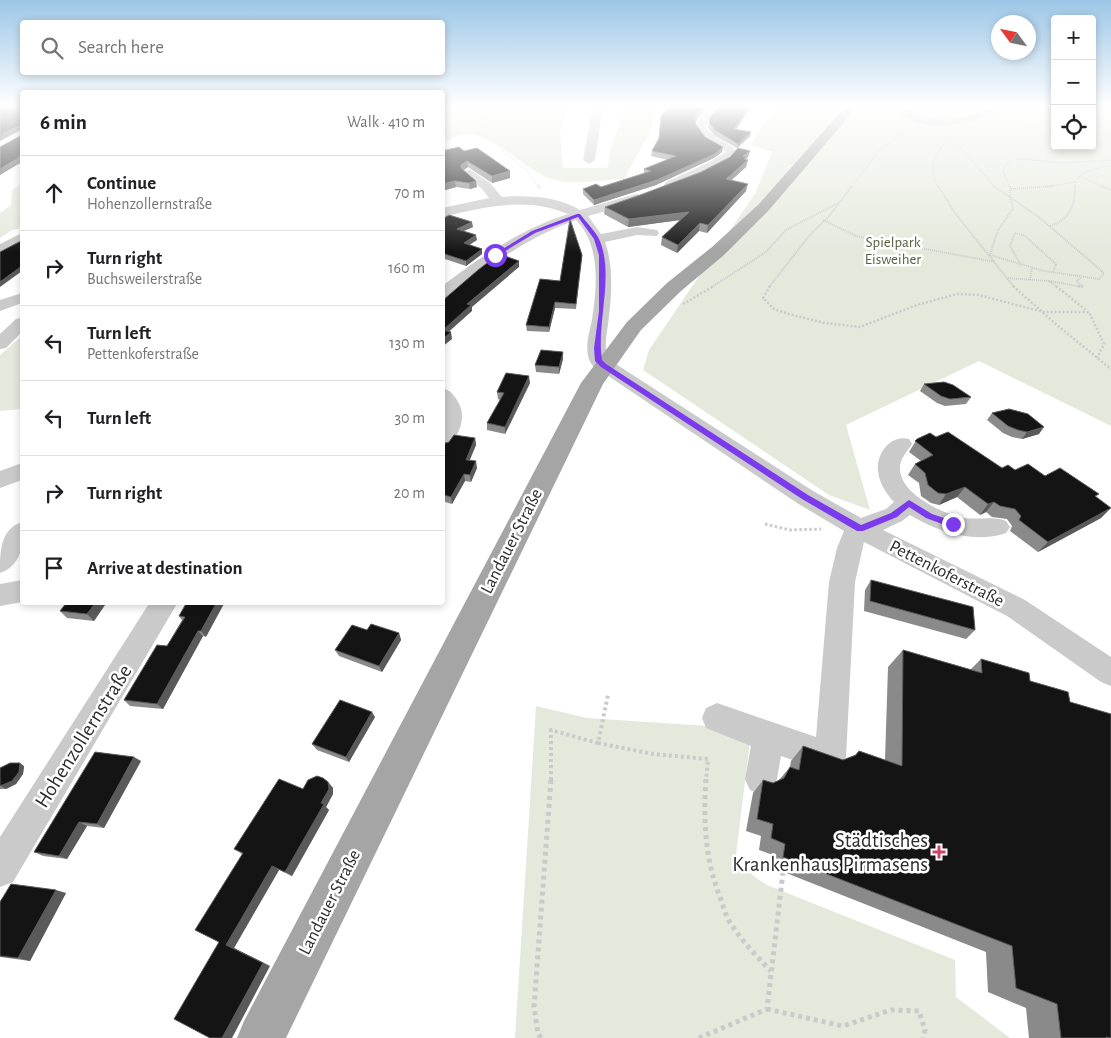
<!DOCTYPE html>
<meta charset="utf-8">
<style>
body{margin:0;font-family:"Alegreya Sans",sans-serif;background:#f2f2f2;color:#202124}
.controls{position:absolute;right:15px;top:15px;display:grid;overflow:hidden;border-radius:5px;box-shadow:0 2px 8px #0003}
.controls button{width:45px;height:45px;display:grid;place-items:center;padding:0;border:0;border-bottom:1px solid #e0e0e0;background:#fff;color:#202124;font:25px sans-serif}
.compass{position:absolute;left:991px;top:15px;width:45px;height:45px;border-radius:50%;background:#fff;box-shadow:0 2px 8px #0003;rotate:303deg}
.stop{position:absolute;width:15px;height:15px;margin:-11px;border:4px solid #7c3aed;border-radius:50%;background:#fff}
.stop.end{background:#7c3aed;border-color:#fff;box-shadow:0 1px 5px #0008}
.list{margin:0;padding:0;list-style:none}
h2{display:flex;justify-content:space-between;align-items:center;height:65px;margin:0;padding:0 20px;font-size:21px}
h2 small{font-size:16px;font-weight:400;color:#757577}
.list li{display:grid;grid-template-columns:32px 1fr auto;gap:15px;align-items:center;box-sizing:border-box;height:75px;padding:0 20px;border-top:1px solid #e0e0e0}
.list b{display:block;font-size:19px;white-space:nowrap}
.list p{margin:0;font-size:16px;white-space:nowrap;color:#757577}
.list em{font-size:16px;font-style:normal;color:#757577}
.icon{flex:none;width:28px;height:28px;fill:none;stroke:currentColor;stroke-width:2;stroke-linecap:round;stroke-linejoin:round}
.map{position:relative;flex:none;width:1111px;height:1038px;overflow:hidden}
.search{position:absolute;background:#fff;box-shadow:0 2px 8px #0003;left:20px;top:20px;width:425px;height:55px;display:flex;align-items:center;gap:12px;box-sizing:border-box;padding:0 18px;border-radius:5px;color:#757577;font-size:19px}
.panel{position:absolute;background:#fff;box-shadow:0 2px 8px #0003;left:20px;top:90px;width:425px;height:515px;border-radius:5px}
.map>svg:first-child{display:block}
.green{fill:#e5e9dc}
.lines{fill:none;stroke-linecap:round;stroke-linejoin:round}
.path-far5{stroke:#cacaca;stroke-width:1;stroke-dasharray:1 1;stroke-linecap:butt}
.path-far4{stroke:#cacaca;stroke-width:2;stroke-dasharray:1 1;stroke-linecap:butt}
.path-far3{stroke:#cacaca;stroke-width:2.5;stroke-dasharray:2 2;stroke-linecap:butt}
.path-far2{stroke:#cacaca;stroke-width:3;stroke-dasharray:2.5 2.5;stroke-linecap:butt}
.path-far1{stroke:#cacaca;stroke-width:4;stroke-dasharray:3 3;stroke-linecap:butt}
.path{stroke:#cacaca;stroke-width:5;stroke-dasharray:4 4;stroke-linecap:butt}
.minor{fill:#cacaca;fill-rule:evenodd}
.major{fill:#a5a5a5;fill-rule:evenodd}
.wall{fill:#8a8a8a}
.shaded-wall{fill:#5a5a5a}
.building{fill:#141414;stroke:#5a5a5a}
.route{fill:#7c3aed}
.poi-dot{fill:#cf4367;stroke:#fff;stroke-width:2}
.labels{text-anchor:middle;stroke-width:5;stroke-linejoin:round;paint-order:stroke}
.far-park-label{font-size:15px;fill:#566340;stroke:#fff}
.street-label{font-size:18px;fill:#2d2d2d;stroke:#fff}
.near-street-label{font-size:21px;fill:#2d2d2d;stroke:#fff}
.near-poi-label{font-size:21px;fill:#2d2d2d;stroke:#fff;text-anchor:end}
</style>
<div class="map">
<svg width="1111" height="1038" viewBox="0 0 1111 1038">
<rect width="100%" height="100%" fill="#fff"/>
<path class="green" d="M442 107H571L560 132 563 168H607L612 145 626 107H656L651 130 624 179C604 180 574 185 555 180 524 172 502 137 468 134 459 134 450 139 443 143Z
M770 107H1055V146H1092V107H1111V426L979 361 846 425 870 510 829 495 643 370 649 350 756 192 772 152 750 145 775 108Z
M22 183V228L12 230 0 238V213L11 205 12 190Z
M22 336V409L0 411V355Z
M536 706 587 718 708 726 750 741 735 863 767 885 955 960 956 997 1010 1038H515Z"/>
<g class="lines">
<path class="path-far5" d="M461 107 486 113 488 116 480 126 484 134 528 172 539 187
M1004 120 1055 128
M1092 132 1111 137
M950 136 995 187
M851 187 879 151 909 128
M938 187C926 160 936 157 950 135
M1010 187 1003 171 1006 164 1012 160 1023 159 1063 163 1111 160
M1046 187 1075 182 1079 176
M1075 187V182
M1104 187 1079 176 1087 171 1111 165"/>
<path class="path-far4" d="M538 186 541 189
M938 186 955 213 1014 287
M993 186 1010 197
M1010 186V197
M1101 186 1111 190
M1011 189 1053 186
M1010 197 1040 218 1104 273 1099 279 1044 271 990 255 998 230 1013 209Z
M823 220 856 236 995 262
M1050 226C1070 220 1075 205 1075 186
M1021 265 1010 246 1015 233 1025 236 1056 264 1053 272
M1006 278 1049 281 1057 287
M1081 278 1076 281 1083 286
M1030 280 1032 268
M1049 281 1083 287
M712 287 766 252 786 230 838 203
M769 287 809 236 829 216 852 186"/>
<path class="path-far3" d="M770 286 763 298 774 309 792 315 825 323 860 327 917 305 957 294 979 295 1043 312H1089L1104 344 1097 358
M1013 286 1058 326 1111 369
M1056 286 1087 311
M1078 286 1083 287
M683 304 714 286"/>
<path class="path-far2" d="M765 524 790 530 821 529"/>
<path class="path-far1" d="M598 743 653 754 708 759 706 780
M551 780V730L598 743 608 695"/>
<path class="path" d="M706 779C703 821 705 860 721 900 724 908 726 917 731 924 742 941 757 957 771 971
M767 1009 843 1026 891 1010 919 1011 925 1030 923 1038
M541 1038 538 1034 534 1007 551 779
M699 1038 767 1009 783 872"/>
<path class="minor" d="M593 107H603L595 160 589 164 583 160Z
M710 107H720L708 121 706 128C715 139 729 141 738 153 729 164 679 191 666 188L664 185 666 182 708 163 726 152 704 138 696 128 698 120Z
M894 107C910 107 923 120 942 120 966 120 985 106 1008 107 1003 112 993 113 986 116 958 126 916 135 894 107Z
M1092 107H1111V112L1092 111Z
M469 169 490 183 502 197C527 195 558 196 580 210L636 194 641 195 643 198 641 201 588 216 601 234 637 227 657 230 659 233 657 236 637 235 605 242C613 264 612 292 609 316 608 330 603 344 608 359L813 491 861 518 886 509 894 502C886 494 879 482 878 471 876 453 891 434 909 439L912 444C907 452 900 458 900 468 899 493 942 514 964 518 978 520 993 516 1006 521L1010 527 1006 533C974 544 938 532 910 515L902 521 883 530 1025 600 1111 657V686L1101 682 1007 616 864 542 855 582 846 757 841 768 830 773 781 756 777 779 772 790 761 795 750 790 745 779 751 746 706 728 702 718 706 708 717 703 816 737 829 582 837 548 844 531 797 503 592 365C583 352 589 334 592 320 597 287 601 245 576 220 528 237 488 266 448 297L442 299V286C482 256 521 229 568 214 527 196 483 207 442 217V208L489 198 482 189 463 173Z
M22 233V243L0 254V244Z
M22 293V303L0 311V300Z
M22 318V332L6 348 0 349V334L16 319Z
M442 388C450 390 453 394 457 400 468 417 459 433 449 448L442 450Z
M22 463V480L0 488V471Z
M22 522C25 541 22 566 0 573 0 552 0 529 22 522Z
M22 580V602L0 606V584Z
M150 602H178L13 882 0 887V837Z"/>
<path class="major" d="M845 107H857L769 210 724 255 681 291 641 330 603 384 286 1038H237L244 1021 581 383 627 322 667 283 712 247 759 204Z"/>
</g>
<path class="wall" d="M751 107 736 129 750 136 737 148 714 135 708 128 709 123Z
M697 119 695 124 705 137 722 152 714 158 656 185 594 205 583 194V189L601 187 644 174V169L668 160 651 156 652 151 659 139Z
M442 151H464L510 178 492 183 468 167 464 170 477 187 470 189 456 187 442 191Z
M748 157 746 159V167L731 180 746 191 707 233 699 231 677 253 661 245 662 237 680 220 628 227 604 214 605 207 640 195Z
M442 219 473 227 463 231 477 240 469 245 482 249V254L466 266 442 258Z
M582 255 576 309 555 308 549 332 527 331 526 325 560 281Z
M563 352V359L559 374 536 372 535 365Z
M530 383 505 434 487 430V423L500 400 498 399 497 392Z
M924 384 971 397 966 404 945 406 937 403 920 391Z
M992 413 1039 434 1022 439 1012 437 1003 433 987 420Z
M936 437 1002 468 1045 476 1096 497 1101 518 1038 552 1010 531 1012 526 1007 519 992 517 986 512 980 515 957 497 939 505 931 503 921 496 919 483 908 475 915 464 921 461 909 452 917 439Z
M475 438 476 445 469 460 477 468 471 482 465 481 452 504 445 502 442 507V444Z
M871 580 975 630 966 639 864 611 865 590Z
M107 602 94 621 67 618 60 611Z
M187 602 206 637 203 636 163 709 130 706 124 700 167 646 182 620 179 616Z
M367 630 399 633 401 640 382 672 339 656 335 650Z
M903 650 970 670 981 659 1030 681 1111 1038H1029L1026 1008 988 992 986 952 771 867 773 855 759 850 761 836 746 831 753 793 763 780 773 783 779 780 790 767 791 761 803 746 843 760 854 756 859 751 885 760 888 667Z
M375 717 349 762 317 750 312 744Z
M141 761 104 828 87 826 67 859 43 856 34 852Z
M24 766 23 774 16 784 6 789H0V768Z
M328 782 333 788V794L326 807 329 810 292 876 279 870 234 948 270 966 219 942 242 854 234 849 303 789Z
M66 893 30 961 0 957V902Z"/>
<path class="shaded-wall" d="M705 107H708L697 119 694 128 697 114Z
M749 107H751L733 134 734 129Z
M19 126 21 130 0 141V135Z
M751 132 750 136 737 148 738 144Z
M723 147 722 152 714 158 656 185 594 205V200Z
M750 151 748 157 745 160H748L746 167 725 186 726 179 743 156Z
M22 154V162L0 175V169Z
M467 161 468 167 462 171V174L461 165Z
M510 171V178L492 183V176Z
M455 181 456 187 442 191V184Z
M476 181 477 187 470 189 469 183Z
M748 184 746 191 707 233 708 225Z
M689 212 688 219 628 227 629 219Z
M472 222 473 227 457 234V229Z
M700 223 699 231 677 253 678 245Z
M476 235 477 240 464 248V243Z
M482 249V254L466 266V261Z
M519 261V267L472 307V311L444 336 443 330 467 304Z
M22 266V271L0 287V282Z
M555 302V308L549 332V327Z
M451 332 452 339 442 347V340Z
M563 352V359L559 374V367Z
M529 376 530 383 505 434V427Z
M1044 427 1039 434 1022 439 1027 432Z
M475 438 476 445 467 467 466 460Z
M476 461 477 468 471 482 470 475Z
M464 474 465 481 452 504 451 497Z
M965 487 957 497 939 505 946 494Z
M444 495 445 502 442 507V497Z
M994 502 986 512 980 515 988 504Z
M1111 508 1101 518 1038 552 1048 542Z
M96 602H107L94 621 87 614Z
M217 602H225L206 637 201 631Z
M198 631 203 636 163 709 157 704Z
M399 633 401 640 382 672 379 666Z
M372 712 375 717 349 762 346 757Z
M134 757 141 761 104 828 97 824Z
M20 763 24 766 23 774 16 784 6 789 1 786Z
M328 782 333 788V794L326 807 329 810 292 876 285 872 321 803Z
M79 822 87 826 67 859 59 856Z
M272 866 279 870 234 948 270 966 232 1038H222L226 945Z
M56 890 66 893 30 961 18 958Z"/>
<path class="building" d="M0 107H22V154L18 157H20L0 169V147L20 136 21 126H19L0 135Z
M669 107H705L697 114 695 123 705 137 723 147 715 154 657 180 594 200 583 189 596 184 601 187 651 171 644 169 676 156 652 151 659 138 661 116Z
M719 107H749L734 129 751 132 738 144 715 130 709 123 710 117Z
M459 147 464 151 477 148 510 171 492 176 467 161 461 165V168L476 181 469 183 455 181 442 184V151Z
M738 148 750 151 743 156 746 157 744 159 748 160 726 179 748 184 708 225 700 223 678 245 662 237 689 212 629 219 605 207 640 195 701 172 730 157Z
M449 215 472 222 457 229 476 235 464 243 482 249 466 261 442 253V219Z
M570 219 582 255 576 304 555 302 549 327 526 325 540 279 560 281Z
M22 236V266L0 282V252L21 241Z
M499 254 519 261 467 304 471 305 443 330 451 332 442 340V301L478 270Z
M541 350 563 352 559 367 535 365Z
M506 373 529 376 505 427 487 423 504 393 497 392Z
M944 382 953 385 971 397 950 399 941 396 924 384Z
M1009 409 1028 414 1044 427 1027 432 1018 430 1008 426 992 413Z
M948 432 1002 468 1008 465 1015 470 1028 464 1045 476 1060 468 1099 494 1095 496 1111 508 1048 542 1019 520 1021 516 1015 509 1000 506 994 502 988 504 965 487 946 494 938 493 928 485 925 473 915 464 933 455 915 441 917 439 930 433 936 437Z
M454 435 475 438 466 460 476 461 470 475 464 474 451 497 444 495 442 497V444L449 442Z
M871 580 973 607 975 630 870 601Z
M67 602H96L87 614 60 611Z
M187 602H217L201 631H198L157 704 124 700 157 645 167 646 185 617 179 616Z
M371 624 399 633 379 666 335 650 352 625 367 630Z
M903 650 982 673 981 659 1029 673 1030 681 1068 692 1070 702 1111 714V1038L1106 1037V1038H1061L1057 1004 1016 988 1012 946 783 857 785 844 771 838 773 824 757 819 763 780 773 783 784 778 790 767 799 770 803 746 843 760 856 755 859 751 902 766Z
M340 700 372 712 346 757 312 744Z
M95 752 134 757 97 824 79 822 59 856 34 852Z
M10 763H20L19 772 12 781 0 786V768Z
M317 776 323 778 328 782 329 789 321 803 324 804 285 872 272 866 226 945 263 963 222 1038H210L174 1019 219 942 195 930 243 853 234 849 279 779 303 789 308 780Z
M11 884 56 890 18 958 0 956V902Z"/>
<linearGradient id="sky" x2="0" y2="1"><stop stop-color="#9cc6e7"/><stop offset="0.42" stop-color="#fff"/><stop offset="1" stop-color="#fff" stop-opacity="0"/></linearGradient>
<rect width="1111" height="252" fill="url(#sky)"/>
<path class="route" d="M577 214H580C586 222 595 231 599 239 615 274 596 324 602 360L606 364 808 495 861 525 891 513 909 500 932 514 956 522V527L953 528 926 518 909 507 897 517 863 531H857L802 499 601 367 595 361 594 348 599 311V255L594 239 578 217 535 233 497 256 493 255 532 231Z"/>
<path class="poi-dot" d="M936.5 844.5h5v5h5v5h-5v5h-5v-5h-5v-5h5z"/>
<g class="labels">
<g class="far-park-label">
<text x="893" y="247">Spielpark<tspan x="893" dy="17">Eisweiher</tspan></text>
</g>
<g class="street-label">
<text transform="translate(511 541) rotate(-63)" y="6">Landauer Straße</text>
<text transform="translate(947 573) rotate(27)" y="6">Pettenkoferstraße</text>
<text transform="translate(329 902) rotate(-63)" y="6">Landauer Straße</text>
</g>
<g class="near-street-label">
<text transform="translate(83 736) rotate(-58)" y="7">Hohenzollernstraße</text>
</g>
<g class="near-poi-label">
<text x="928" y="847">Städtisches<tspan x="928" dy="24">Krankenhaus Pirmasens</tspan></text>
</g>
</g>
</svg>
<div class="controls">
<button>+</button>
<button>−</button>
<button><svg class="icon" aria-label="locate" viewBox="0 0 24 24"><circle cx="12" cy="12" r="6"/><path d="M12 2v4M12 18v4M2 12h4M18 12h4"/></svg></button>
</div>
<svg class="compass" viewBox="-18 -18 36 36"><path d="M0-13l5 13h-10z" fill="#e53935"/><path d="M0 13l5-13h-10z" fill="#757577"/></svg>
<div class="stop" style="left:495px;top:255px"></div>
<div class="stop end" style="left:953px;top:524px"></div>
<div class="search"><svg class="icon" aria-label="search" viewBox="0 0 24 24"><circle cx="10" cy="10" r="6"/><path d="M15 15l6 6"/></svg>Search here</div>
<section class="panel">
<h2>6 min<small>Walk · 410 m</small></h2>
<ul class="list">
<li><svg class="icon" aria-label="ahead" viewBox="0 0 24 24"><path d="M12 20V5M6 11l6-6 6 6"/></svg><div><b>Continue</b><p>Hohenzollernstraße</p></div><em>70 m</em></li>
<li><svg class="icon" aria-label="right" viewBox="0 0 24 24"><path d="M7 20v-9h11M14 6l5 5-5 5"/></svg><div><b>Turn right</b><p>Buchsweilerstraße</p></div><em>160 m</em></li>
<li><svg class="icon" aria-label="left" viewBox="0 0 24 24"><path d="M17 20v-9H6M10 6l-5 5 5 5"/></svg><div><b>Turn left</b><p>Pettenkoferstraße</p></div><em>130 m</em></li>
<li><svg class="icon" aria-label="left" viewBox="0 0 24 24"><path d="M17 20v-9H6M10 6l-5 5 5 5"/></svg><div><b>Turn left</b></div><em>30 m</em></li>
<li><svg class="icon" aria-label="right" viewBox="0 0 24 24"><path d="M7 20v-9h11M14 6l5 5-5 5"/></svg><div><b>Turn right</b></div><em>20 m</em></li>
<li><svg class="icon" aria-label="arrive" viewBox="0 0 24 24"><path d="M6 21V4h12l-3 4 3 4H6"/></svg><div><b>Arrive at destination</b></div></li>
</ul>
</section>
</div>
